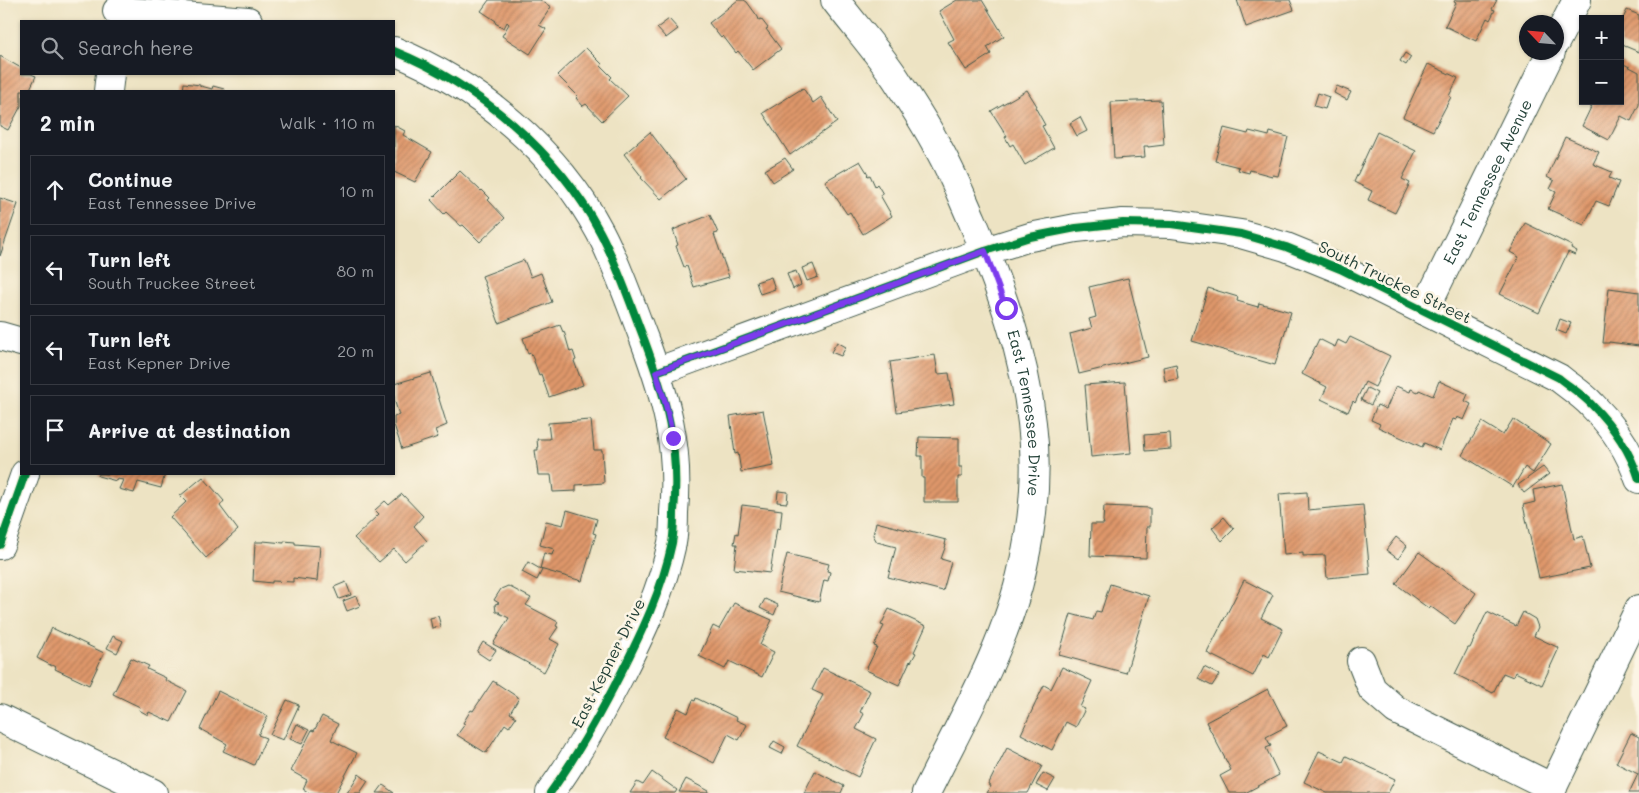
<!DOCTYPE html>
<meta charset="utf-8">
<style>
body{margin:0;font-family:Mali,sans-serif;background:#242831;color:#f1f3f6}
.controls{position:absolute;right:15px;top:15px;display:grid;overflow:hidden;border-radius:0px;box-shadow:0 1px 4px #0004}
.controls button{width:45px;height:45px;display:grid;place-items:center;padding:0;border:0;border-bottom:1px solid #363941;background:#171b24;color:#f1f3f6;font:25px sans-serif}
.compass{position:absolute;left:1519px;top:15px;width:45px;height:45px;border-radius:50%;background:#171b24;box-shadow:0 1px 4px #0004;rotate:296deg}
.stop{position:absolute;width:15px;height:15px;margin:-11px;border:4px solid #7c3aed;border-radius:50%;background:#fff}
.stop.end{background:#7c3aed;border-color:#fff;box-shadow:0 1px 5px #0008}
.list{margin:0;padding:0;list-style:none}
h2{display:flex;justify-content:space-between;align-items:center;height:65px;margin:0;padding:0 20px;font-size:21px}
h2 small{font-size:16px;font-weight:400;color:#9ea1a6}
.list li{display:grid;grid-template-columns:32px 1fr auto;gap:15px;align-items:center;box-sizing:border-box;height:70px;margin:0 10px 10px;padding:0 10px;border:1px solid #363941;border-radius:0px}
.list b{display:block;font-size:19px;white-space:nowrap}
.list p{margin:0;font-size:16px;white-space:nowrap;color:#9ea1a6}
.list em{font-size:16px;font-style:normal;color:#9ea1a6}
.icon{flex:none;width:28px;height:28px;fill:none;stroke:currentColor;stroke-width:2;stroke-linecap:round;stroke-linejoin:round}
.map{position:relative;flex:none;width:1639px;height:793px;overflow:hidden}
.search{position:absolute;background:#171b24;box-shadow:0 1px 4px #0004;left:20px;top:20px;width:375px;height:55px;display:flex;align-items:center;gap:12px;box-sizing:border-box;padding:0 18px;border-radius:0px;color:#9ea1a6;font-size:19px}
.panel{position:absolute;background:#171b24;box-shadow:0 1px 4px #0004;left:20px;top:90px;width:375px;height:385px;border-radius:0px}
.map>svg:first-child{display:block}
.building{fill:url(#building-hatch)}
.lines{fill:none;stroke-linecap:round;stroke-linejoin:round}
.minor-casing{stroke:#3e5649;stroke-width:30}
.minor{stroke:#fff;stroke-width:28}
.cycleway-casing{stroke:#fcf5e5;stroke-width:11}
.cycleway{stroke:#00873e;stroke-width:8}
.route{stroke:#7c3aed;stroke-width:6}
.labels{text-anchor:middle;stroke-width:5;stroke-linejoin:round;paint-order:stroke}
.street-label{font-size:16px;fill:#1f3d34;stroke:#fcf5e5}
</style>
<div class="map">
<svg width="1639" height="793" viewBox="0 0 1639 793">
<defs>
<pattern id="building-hatch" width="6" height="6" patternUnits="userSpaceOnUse" patternTransform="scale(1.25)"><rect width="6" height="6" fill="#df976a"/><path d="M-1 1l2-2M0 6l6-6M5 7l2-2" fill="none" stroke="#b47c58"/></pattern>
</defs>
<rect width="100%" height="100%" fill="#fcf5e5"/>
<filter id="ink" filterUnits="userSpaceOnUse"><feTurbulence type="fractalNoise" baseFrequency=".02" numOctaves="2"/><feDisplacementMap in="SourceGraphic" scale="10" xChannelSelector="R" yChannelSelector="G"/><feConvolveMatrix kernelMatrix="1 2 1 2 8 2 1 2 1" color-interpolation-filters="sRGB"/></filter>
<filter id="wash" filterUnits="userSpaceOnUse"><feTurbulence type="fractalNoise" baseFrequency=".0096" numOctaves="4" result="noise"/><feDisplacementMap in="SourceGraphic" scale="20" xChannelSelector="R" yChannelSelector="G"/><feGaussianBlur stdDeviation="1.12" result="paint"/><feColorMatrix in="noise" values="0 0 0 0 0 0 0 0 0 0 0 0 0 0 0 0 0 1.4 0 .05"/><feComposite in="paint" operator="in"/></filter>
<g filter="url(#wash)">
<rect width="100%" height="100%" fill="#ede3c3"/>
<g id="blocks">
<path class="building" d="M489 0H540L551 7 539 25 546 29 530 54 502 36 509 24 507 22 504 28 495 23 496 21 481 11Z
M738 0H744L747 2 758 17 759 20 761 19 768 28 766 29 781 49 753 70 738 51 736 53 723 36 721 38 709 23Z
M957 0H982L1004 36 987 47 991 54 966 70 948 42 954 39 939 11Z
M1237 0H1290L1294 10 1246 27Z
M1455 0H1497L1492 9 1495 10 1490 20 1487 18 1476 41 1445 26 1456 3 1454 2Z
M1627 10 1639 15V52L1620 44V25Z
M669 19 678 29 666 38 657 28Z
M586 48 602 64 601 66 612 77 610 79 628 96 602 121 586 104 583 106 576 98 578 96 557 75Z
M1405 53 1411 57 1406 65 1400 61Z
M0 56 21 68V74H31L36 76 29 91H21V106L8 130 0 126Z
M1620 62 1639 72V105L1631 121 1621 116 1609 140 1582 126 1594 101H1620Z
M1428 64 1458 78 1449 96 1451 97 1433 131 1403 117Z
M184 83 200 85V87L201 86 212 89 213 86 224 89 223 91H183Z
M1337 86 1351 92 1347 100 1334 93Z
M803 88 813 103 821 97 837 122 790 155 763 113Z
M1027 90 1037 106 1035 107 1045 125 1042 126 1054 148 1025 165 1013 144 1010 146 1005 137 1007 136 991 111Z
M1318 93 1329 97 1325 109 1314 106Z
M1161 100 1164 145 1148 147V146H1144L1145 157 1114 159 1111 102Z
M1080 117 1087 131 1077 136 1070 123Z
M394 125 405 131 403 135 432 152 415 182 394 172Z
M1224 128 1248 134 1249 131 1269 136 1270 132 1288 137 1278 176 1272 175V176L1250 170 1249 173 1238 170 1239 167 1215 161Z
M650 132 686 179 661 199 641 178 642 177 624 154Z
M1377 132 1416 151 1402 179 1410 183 1395 213 1368 200 1372 191 1354 182Z
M1565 137 1599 152 1593 164 1612 172 1609 178 1619 182 1609 206 1596 201 1584 225 1548 209 1556 192 1550 189 1554 181 1547 177Z
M785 158 793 169 773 182 765 170Z
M860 161 868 174 867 175 868 176 870 175 875 186 877 184 883 194 880 195 892 216 863 234 850 212 847 214 825 181Z
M460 171 481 191 482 190 490 198 488 200 505 218 480 242 463 225 461 226 446 212 444 214 431 200Z
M0 198 18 204 0 256Z
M710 215 718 233 714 234 729 277 694 287 687 266 684 267 676 246 678 245 673 230Z
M1525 223 1572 246 1571 248 1577 251 1575 255 1568 252 1539 313 1500 294 1519 257 1510 252Z
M524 260 531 277 541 273 552 302 499 323 482 276Z
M813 264 818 277 807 281 802 268Z
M796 271 801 285 793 289 787 274Z
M771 277 775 289 760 294 756 282Z
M1128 278 1148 357 1079 374 1070 334 1092 328 1089 319 1096 317 1089 287Z
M1208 288 1238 297 1237 301 1258 307 1259 303 1291 312 1275 365 1192 341Z
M1609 288 1639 292V346L1609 342V343H1603Z
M1560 319 1571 323 1566 334 1556 330Z
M560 325 563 332 564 331 570 352 573 351 576 360 574 361 583 385 549 397 541 374 539 375 531 353 528 354 523 338Z
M1350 337 1390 356 1375 387 1365 382 1355 403 1353 401 1348 412 1321 399 1327 387 1302 374 1319 339 1335 347 1338 340 1346 344Z
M837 342 846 347 841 356 831 352Z
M935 355 938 374 949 373 954 404 897 412 890 362Z
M1176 364 1178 379 1165 381 1163 367Z
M431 373 447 425 435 430 438 437 402 449 394 425V417L399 415 394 399V384Z
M1439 381 1468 394 1465 401 1471 404 1464 420 1457 417 1456 420 1453 419 1440 450 1424 443 1422 447 1378 427 1380 424 1371 420 1377 405 1386 409 1396 386 1410 392 1411 389 1418 392 1419 390 1433 396Z
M1125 382 1131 453 1091 457 1085 385Z
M1367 388 1377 393 1371 405 1361 400Z
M763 410 774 466 741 472 738 453 735 454 730 416Z
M1513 419 1551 444 1533 473 1525 467 1513 487 1462 455 1482 422 1503 435Z
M591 420 594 450H602L604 483 576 485V491L553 492 551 475H538L535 450H538L537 439H550L548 423Z
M1170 433 1171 449 1145 451 1144 435Z
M919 437 959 438V467H962V477H958V502H924V478H922V456H918Z
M1543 467 1549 474 1524 493 1518 485Z
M99 474H165L161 488 138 482 134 493 119 489 123 480 117 479 116 481 98 476Z
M203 477 224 501 220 506 238 530 206 558 170 517 186 502 180 496Z
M1562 484 1574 539 1583 536 1590 568 1539 578 1523 505 1535 502 1533 490Z
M778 491 788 492 787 503 777 502Z
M1307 492 1308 510 1363 505 1370 574 1327 578 1325 555 1303 556V553L1284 555 1279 494Z
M402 494 423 516 414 526 427 541 405 561 394 549 379 562 354 538 379 514 375 510 385 501 389 505Z
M742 505 782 510 780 529 777 528 770 573 734 569 737 544H734L736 533 738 534Z
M1104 506 1150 508V527H1147L1146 558 1090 556 1091 524H1104L1103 521Z
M567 510 597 519 593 533 596 534 582 581 540 569 544 553 552 555 554 549 540 545 546 521 563 525Z
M1224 517 1234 529 1222 541 1212 528Z
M876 522 946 540 945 545H946L941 559 951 562 943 591 888 577 896 547 877 542 873 535Z
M1396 537 1407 546 1398 559 1386 550Z
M263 541 284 543V541L295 542V544L320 546 317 581 293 578V582L272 581V583L253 581 255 542H263Z
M1419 552 1476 593 1455 624 1430 606 1428 608 1396 584Z
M787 554 829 564 827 571 830 572 828 581 824 580 819 602 778 592Z
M528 562 542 570 537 580 522 572Z
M1244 580 1273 595 1261 618 1283 629 1269 657 1264 654 1253 676 1207 653Z
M346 582 351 595 339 599 334 587Z
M1110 584 1149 596 1126 673 1059 655 1071 614 1093 620 1096 611 1101 612Z
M508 586 531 598 526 605 558 622 556 626 558 627 550 639 559 644 544 672 493 644 509 618 499 613 500 612H496L495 604 499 603 494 600 501 589Z
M356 596 360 606 347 611 343 601Z
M765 599 778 605 774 615 760 608Z
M734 603 772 620 760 645 774 652 762 677 729 661 725 669 699 656 713 626 719 629Z
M889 609 926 626 914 652 916 653 911 662 910 661 899 685 866 670 877 647 874 646 884 626 881 625Z
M1487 612 1516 626 1523 612 1535 619 1538 627 1534 636 1559 648 1542 685 1515 672 1513 677 1503 673 1493 693 1455 674 1468 648H1470Z
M438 616 441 626 432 628 430 618Z
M52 628 104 653 89 685 55 669 56 667 53 665 52 666 37 658Z
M113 636 123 641 117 653 107 648Z
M483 642 496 650 489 660 477 652Z
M131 658 149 666 147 669 166 678 165 680 187 691 171 722 149 712 148 715 139 710 140 707 113 694Z
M1062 667 1092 681 1080 707 1085 709 1076 727 1066 722 1052 750 1021 734 1044 685 1051 689Z
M1204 667 1219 675 1212 686 1198 679Z
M823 668 870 691 860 712 864 714 856 729 876 739 858 777 797 746 823 695 812 690Z
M493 681 519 698 510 713 516 717 509 727 505 724 486 753 457 735 465 724 463 723 471 710 473 711Z
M1268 689 1287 726 1266 737 1271 746 1266 748 1279 775 1245 793H1229L1220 776 1231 770 1206 722Z
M218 691 268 716 258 735 266 738 254 765 223 751 227 744 200 729Z
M696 698 737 718 736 720 747 725 739 740 728 734 714 763 663 737 678 708 688 713 693 700 695 701Z
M287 700 299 705 283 740 270 735Z
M322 716 338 724 331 740 357 753 336 793H310L303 789 307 780 291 771 312 730 314 731Z
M297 724 309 730 302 744 290 739Z
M1631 733 1639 737V793H1629L1638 774 1616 763Z
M774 741 785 747 782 754 770 748Z
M1007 748 1042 766 1028 793H987L991 786 988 785Z
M1319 751 1343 762 1346 756 1395 779 1388 793H1327L1304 782Z
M815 771 844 786 841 793H804Z
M652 772 677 790 675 793H630L637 782 643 785Z
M1043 773 1055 779 1048 791 1036 785Z
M359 774 368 781 360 793H347Z
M686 779 709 791 708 793 679 792Z
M383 785 394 793H377Z"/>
</g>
</g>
<g filter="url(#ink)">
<use href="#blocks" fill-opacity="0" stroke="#3e5649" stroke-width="1"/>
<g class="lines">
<g class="minor-casing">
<g id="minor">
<path id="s1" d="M835 0C855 26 878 52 896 79 910 101 925 123 937 146 951 170 961 195 972 220 1000 286 1024 352 1032 423 1038 470 1033 521 1023 566 1007 643 961 722 926 793"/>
<path d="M117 11 248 21"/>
<path d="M1556 41 1577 0"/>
<path d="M394 51C478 85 557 151 600 232 618 266 630 303 644 339 666 398 680 447 674 512 674 522 674 533 672 543 662 590 642 632 620 675 599 716 577 756 550 793"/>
<path d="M108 91 110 74"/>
<path id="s2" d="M1424 311 1551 52"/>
<path d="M0 336 21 342"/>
<path d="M656 372 985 251 1030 237 1076 228 1123 223 1171 224 1241 234 1286 247 1340 269 1559 378C1570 387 1583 395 1592 405 1613 426 1630 451 1639 479"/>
<path d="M0 545 25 474"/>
<path d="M1361 661 1372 689 1396 710 1553 788"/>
<path d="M0 718 153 793"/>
<path d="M1550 793 1639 609"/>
</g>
</g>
<use href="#minor" class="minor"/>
<g class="cycleway-casing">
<path id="cycleway" d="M394 51C478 85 557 151 600 232 618 266 630 303 644 339 666 398 680 447 674 512 674 522 674 533 672 543 662 590 642 632 620 675 599 716 577 756 550 793
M656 372 985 251 1030 237 1076 228 1123 223 1171 224 1241 234 1286 247 1340 269 1559 378C1570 387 1583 395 1592 405 1613 426 1630 451 1639 479
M0 545 25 474"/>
</g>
<use href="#cycleway" class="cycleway"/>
</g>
</g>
<g class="lines" filter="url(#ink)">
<path class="route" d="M673 438 666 405 656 372 985 251 1006 308"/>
</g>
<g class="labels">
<g class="street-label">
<text dy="6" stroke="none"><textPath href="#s2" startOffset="144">East Tennessee Avenue</textPath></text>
<text transform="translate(1395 282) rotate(26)" y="6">South Truckee Street</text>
<text dy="6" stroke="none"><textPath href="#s1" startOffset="462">East Tennessee Drive</textPath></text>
<text transform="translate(608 663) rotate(-63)" y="6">East Kepner Drive</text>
</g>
</g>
</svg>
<div class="controls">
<button>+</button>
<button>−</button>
</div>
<svg class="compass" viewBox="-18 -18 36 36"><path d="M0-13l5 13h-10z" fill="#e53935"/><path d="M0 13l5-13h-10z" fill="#9ea1a6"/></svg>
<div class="stop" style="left:1006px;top:308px"></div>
<div class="stop end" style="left:673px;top:438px"></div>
<div class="search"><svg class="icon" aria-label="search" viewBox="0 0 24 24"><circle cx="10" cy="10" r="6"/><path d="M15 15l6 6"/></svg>Search here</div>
<section class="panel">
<h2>2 min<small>Walk · 110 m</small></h2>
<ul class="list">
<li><svg class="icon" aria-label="ahead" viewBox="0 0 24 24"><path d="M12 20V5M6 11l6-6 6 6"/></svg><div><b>Continue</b><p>East Tennessee Drive</p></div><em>10 m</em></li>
<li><svg class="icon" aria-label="left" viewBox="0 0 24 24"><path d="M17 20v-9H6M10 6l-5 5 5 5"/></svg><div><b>Turn left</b><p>South Truckee Street</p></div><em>80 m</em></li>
<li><svg class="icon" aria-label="left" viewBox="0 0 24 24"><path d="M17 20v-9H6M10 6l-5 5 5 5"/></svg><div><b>Turn left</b><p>East Kepner Drive</p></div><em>20 m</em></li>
<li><svg class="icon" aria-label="arrive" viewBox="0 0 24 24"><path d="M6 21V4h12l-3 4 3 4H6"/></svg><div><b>Arrive at destination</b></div></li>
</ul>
</section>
</div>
